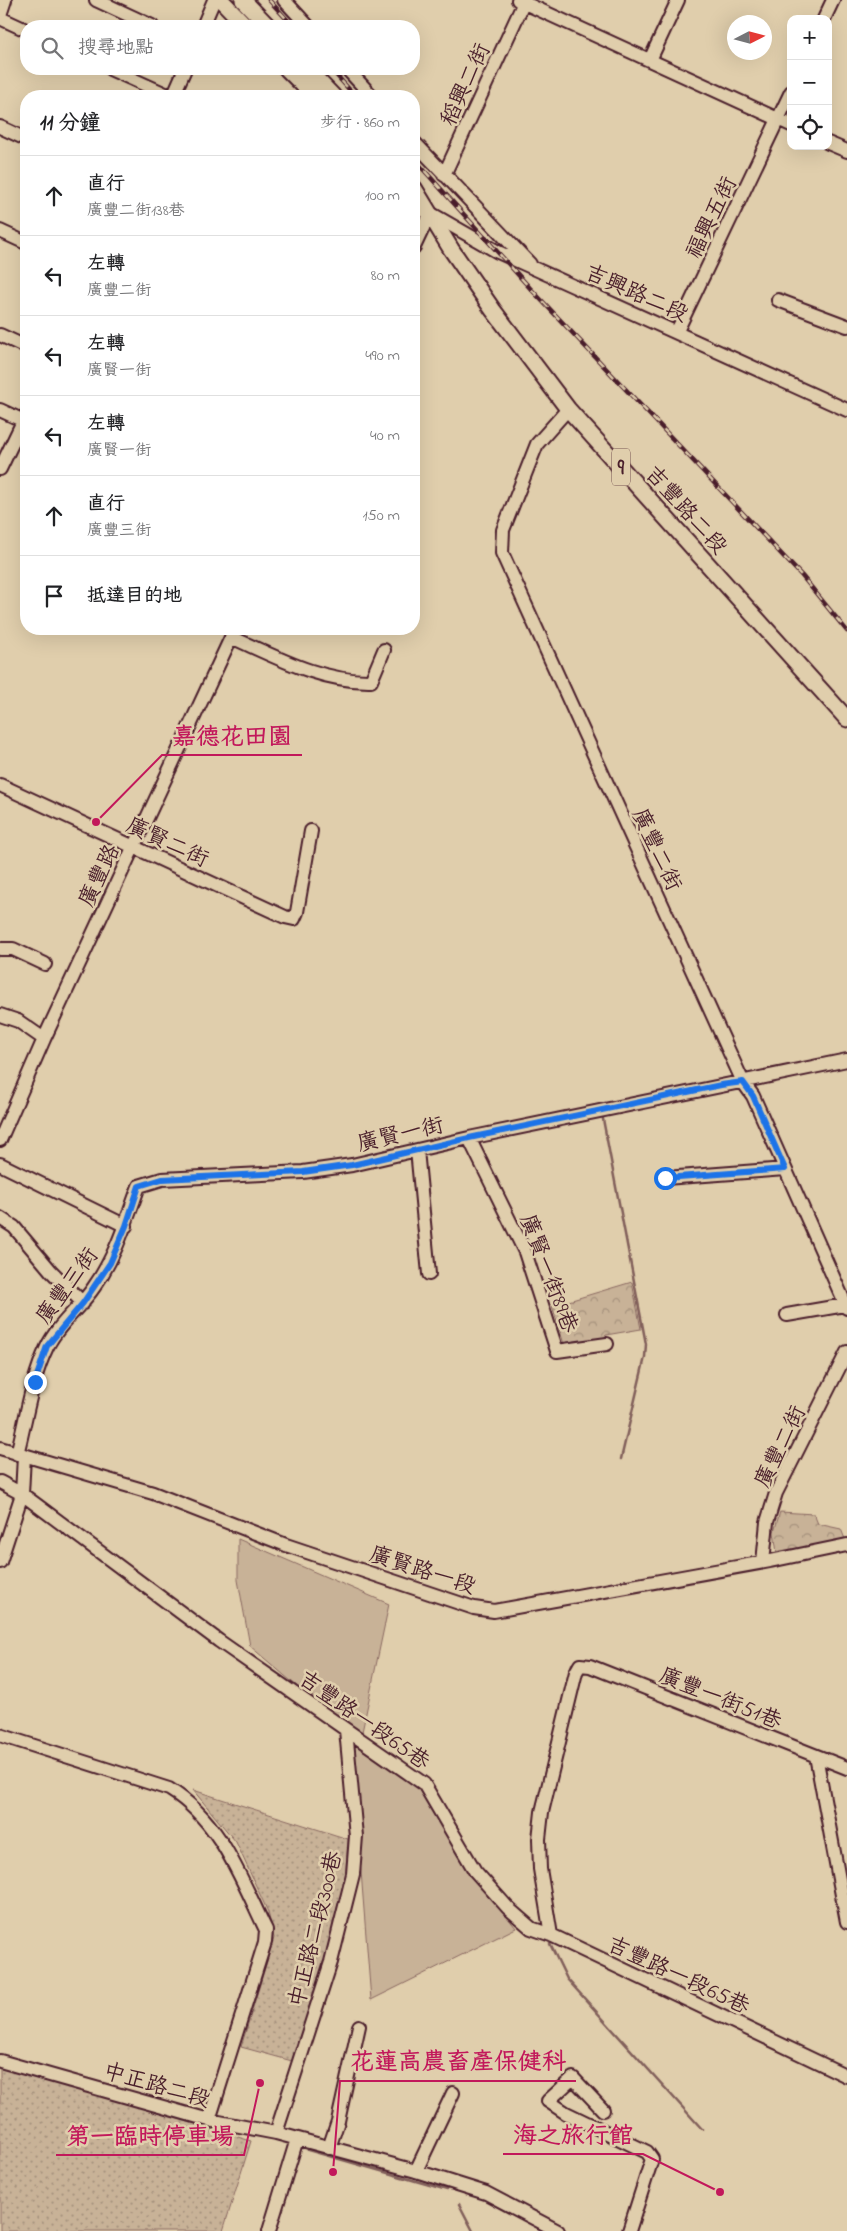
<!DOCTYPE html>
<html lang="zh-TW">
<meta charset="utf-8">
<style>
body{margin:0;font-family:"Indie Flower","LXGW WenKai TC",sans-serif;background:#f6f6f6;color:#202124}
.controls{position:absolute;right:15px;top:15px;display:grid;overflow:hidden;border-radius:10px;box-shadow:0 5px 20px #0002}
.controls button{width:45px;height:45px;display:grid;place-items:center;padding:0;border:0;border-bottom:1px solid #e0e0e0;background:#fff;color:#202124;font:25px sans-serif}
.compass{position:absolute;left:727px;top:15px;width:45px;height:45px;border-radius:50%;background:#fff;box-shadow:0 5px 20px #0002;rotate:84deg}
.stop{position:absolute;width:15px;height:15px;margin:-11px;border:4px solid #1a73e8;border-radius:50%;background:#fff}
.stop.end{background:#1a73e8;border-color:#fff;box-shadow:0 1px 5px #0008}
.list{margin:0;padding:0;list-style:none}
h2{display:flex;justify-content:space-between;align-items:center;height:65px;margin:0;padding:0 20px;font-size:21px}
h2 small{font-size:16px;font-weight:400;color:#757577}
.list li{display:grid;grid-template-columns:32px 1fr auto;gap:15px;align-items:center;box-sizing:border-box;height:80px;padding:0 20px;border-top:1px solid #e0e0e0}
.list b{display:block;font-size:19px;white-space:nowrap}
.list p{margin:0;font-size:16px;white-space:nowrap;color:#757577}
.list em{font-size:16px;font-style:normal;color:#757577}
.icon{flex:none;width:28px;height:28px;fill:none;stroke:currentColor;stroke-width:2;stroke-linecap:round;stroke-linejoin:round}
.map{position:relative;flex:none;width:847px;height:2231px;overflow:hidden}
.search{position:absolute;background:#fff;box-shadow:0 5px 20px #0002;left:20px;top:20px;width:400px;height:55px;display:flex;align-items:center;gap:12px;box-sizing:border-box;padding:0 18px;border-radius:20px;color:#757577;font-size:19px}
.panel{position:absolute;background:#fff;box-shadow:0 5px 20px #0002;left:20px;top:90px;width:400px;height:545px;border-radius:20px}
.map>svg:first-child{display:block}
.grass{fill:#c8b297;stroke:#896861}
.forest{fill:url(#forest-crowns);stroke:#896861}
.park{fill:url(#park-dots);stroke:#896861}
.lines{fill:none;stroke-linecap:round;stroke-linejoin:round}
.stream{stroke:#815f5a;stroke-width:2.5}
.minor-casing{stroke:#4a1f2b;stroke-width:16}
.major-casing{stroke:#4a1f2b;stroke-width:19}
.minor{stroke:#e0ceac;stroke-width:12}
.major{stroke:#e0ceac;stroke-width:15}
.rail-casing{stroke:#4a1f2b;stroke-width:4.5}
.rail{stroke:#e0ceac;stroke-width:2.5;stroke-dasharray:8;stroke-linecap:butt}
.route{stroke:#1a73e8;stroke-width:6}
.labels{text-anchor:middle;stroke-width:5;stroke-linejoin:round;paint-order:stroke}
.shield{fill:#e0ceac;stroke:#775452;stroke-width:1}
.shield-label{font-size:21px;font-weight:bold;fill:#4a1f2b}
.street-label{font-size:22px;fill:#4a1f2b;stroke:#e0ceac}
.leader{fill:none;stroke:#c2185b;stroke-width:2}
.callout-dot{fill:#c2185b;stroke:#e0ceac;stroke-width:2}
.callout-label{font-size:24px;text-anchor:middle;font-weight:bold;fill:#c2185b;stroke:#e0ceac;stroke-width:5;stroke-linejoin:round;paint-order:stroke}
</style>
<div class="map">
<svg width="847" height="2231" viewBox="0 0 847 2231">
<defs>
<pattern id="forest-crowns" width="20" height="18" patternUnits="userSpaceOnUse" patternTransform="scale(1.25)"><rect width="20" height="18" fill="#c8b297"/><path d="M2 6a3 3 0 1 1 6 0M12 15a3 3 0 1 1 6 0" fill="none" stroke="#a4907b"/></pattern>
<pattern id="park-dots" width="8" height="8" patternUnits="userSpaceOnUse" patternTransform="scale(1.25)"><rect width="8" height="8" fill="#c8b297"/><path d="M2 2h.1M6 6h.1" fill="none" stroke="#a4907b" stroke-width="1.8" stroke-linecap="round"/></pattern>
</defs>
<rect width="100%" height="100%" fill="#e0ceac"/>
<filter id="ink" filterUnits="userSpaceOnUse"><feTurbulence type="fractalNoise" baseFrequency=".02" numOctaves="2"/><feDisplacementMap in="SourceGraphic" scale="10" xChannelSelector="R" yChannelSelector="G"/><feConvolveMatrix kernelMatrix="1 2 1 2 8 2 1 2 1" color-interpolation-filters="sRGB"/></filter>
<g filter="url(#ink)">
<path class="grass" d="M238 1539 389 1604 362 1732 305 1693 250 1646 238 1580Z
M351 1742 418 1788 468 1869 516 1928 371 2000Z"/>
<path class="forest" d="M632 1282 641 1329 606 1335 603 1340 565 1347 552 1306Z
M780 1512 814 1514 818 1524 841 1529 845 1539 777 1553 774 1532Z"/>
<path class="park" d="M193 1790 348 1839 345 1883 321 1972 292 2061 241 2047 274 1938 268 1912 236 1842Z
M0 2065 251 2141 223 2231H0Z"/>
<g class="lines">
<path class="stream" d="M603 1119 646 1344 645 1357 621 1459
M570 1671 572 1664
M550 1944 567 1979 702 2129
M308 2150 447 2190
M459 2204 473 2231"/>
<g class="minor-casing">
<path id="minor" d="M96 0 152 26
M284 0 308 26
M518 0 791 125
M0 15 5 0
M0 18 26 30
M824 19 833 0
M203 26 214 0
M650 60 678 0
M110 69 170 96
M347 69 372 96
M173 96 185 69
M0 127 26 139
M414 142 530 264
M828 143 847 151
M444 175 525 0
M414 206 430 213 498 252 847 410
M0 231 26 243
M414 247 430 213
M778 300 847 326
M677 331 791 92
M0 335 26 347
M568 409 537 444 503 530 502 553 743 1082 753 1096 847 1308
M0 410 26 422
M0 469 26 415
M231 637C276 657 321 682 371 681L384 650
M0 785 285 917 294 919 297 912 311 831
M0 949H13L45 964
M0 1015 18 1021 44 1039
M469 1138 525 1252 557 1351 607 1344
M0 1140 44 1039 235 629
M417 1150 429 1274
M0 1164 126 1226
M665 1178 785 1169
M0 1218 14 1227 51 1271 83 1303
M787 1315 845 1305
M0 1448 153 1493 286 1545 474 1608 494 1611 770 1561 847 1545
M17 1454C26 1420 31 1380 47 1347 58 1324 80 1308 94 1287 116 1256 126 1221 139 1186L162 1179 303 1172 352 1165 469 1138 847 1060
M0 1482 22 1494 219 1641 424 1784 475 1871 508 1908 531 1928 551 1935 847 2076
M0 1562 22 1494 24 1456
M763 1562 767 1522 776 1493 847 1352
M0 1735 169 1789C221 1821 240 1877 266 1930L265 1942 209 2120
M816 1756 847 1922
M551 1935 540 1869 539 1839 542 1812 576 1672 580 1665 590 1666 847 1768
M0 2061 209 2120 276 2133 416 2171 486 2193 558 2231
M603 2110 573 2078 548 2101 566 2113 647 2152 652 2159 629 2231
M276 2133 331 1962 353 1874 356 1836 346 1730
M329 2148 338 2121 359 2026
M416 2171 453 2093
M269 2231 297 2139"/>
</g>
<g class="major-casing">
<path id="major" d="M221 0 246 26
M243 0 268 26
M287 69 314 96
M307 69 333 96
M414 188 451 249 493 310 568 409 847 719"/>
</g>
<use href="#minor" class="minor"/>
<use href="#major" class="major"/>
<g class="rail-casing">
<path id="rail" d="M269 0 293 26
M331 69 355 96
M414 159 530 288 802 576 847 631"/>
</g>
<use href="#rail" class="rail"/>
</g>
</g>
<g class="lines" filter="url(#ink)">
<path class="route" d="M35 1382 47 1346 83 1303 110 1263 126 1226 139 1186 162 1179 303 1172 352 1165 469 1138 721 1085 743 1082 753 1096 785 1169 665 1178"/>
</g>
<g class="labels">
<rect class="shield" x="612" y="448.5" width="18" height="37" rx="4"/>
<g class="shield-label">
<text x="621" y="474">9</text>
</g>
<g class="street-label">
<text transform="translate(464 84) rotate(-65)" y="8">稻興二街</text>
<text transform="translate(710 217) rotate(-64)" y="8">福興五街</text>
<text transform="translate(637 292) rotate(24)" y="8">吉興路二段</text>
<text transform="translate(687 509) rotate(48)" y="8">吉豐路二段</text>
<text transform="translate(168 841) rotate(25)" y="8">廣賢二街</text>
<text transform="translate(658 849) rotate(65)" y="8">廣豐二街</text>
<text transform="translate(98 875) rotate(-65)" y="8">廣豐路</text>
<text transform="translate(400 1133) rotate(-13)" y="8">廣賢一街</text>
<text transform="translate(550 1273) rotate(69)" y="8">廣賢一街89巷</text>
<text transform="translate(66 1285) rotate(-54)" y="8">廣豐三街</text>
<text transform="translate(779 1446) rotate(-64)" y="8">廣豐二街</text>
<text transform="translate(423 1569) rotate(18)" y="8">廣賢路一段</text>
<text transform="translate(721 1697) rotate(22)" y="8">廣豐一街51巷</text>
<text transform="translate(365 1719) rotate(35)" y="8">吉豐路一段65巷</text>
<text transform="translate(314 1929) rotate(-76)" y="8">中正路二段300巷</text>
<text transform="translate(679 1974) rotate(25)" y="8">吉豐路一段65巷</text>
<text transform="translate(157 2084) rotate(16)" y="8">中正路二段</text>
</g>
</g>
<path class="leader" d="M96 822L162 755H302M333 2172L340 2081H576M720 2192L643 2154H503M260 2083L244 2155H56"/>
<g class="callout-dot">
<circle cx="96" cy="822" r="5"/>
<circle cx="333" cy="2172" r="5"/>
<circle cx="720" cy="2192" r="5"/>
<circle cx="260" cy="2083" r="5"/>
</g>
<g class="callout-label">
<text x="232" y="744">嘉德花田園</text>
<text x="458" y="2069">花蓮高農畜產保健科</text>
<text x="573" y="2143">海之旅行館</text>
<text x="150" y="2144">第一臨時停車場</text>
</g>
</svg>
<div class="controls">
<button>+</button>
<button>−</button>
<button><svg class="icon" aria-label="locate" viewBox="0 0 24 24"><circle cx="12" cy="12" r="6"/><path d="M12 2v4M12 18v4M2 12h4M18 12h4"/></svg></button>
</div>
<svg class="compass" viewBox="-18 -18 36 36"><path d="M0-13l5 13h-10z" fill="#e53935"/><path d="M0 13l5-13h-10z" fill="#757577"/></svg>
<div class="stop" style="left:665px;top:1178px"></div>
<div class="stop end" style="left:35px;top:1382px"></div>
<div class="search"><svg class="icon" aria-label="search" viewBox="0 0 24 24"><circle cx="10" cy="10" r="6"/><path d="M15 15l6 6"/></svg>搜尋地點</div>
<section class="panel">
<h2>11 分鐘<small>步行 · 860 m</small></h2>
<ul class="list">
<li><svg class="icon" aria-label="ahead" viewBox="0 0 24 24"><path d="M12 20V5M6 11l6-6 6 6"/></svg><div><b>直行</b><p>廣豐二街138巷</p></div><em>100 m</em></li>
<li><svg class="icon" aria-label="left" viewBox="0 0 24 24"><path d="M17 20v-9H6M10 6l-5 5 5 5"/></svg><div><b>左轉</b><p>廣豐二街</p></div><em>80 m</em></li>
<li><svg class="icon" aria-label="left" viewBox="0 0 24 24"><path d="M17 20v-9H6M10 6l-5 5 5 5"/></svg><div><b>左轉</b><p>廣賢一街</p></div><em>490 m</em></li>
<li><svg class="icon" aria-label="left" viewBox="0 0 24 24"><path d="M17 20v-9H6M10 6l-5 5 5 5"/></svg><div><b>左轉</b><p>廣賢一街</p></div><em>40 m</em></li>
<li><svg class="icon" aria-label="ahead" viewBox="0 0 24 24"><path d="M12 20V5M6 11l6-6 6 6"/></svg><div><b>直行</b><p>廣豐三街</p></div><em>150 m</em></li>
<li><svg class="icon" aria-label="arrive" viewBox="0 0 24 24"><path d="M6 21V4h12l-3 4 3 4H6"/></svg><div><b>抵達目的地</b></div></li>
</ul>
</section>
</div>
